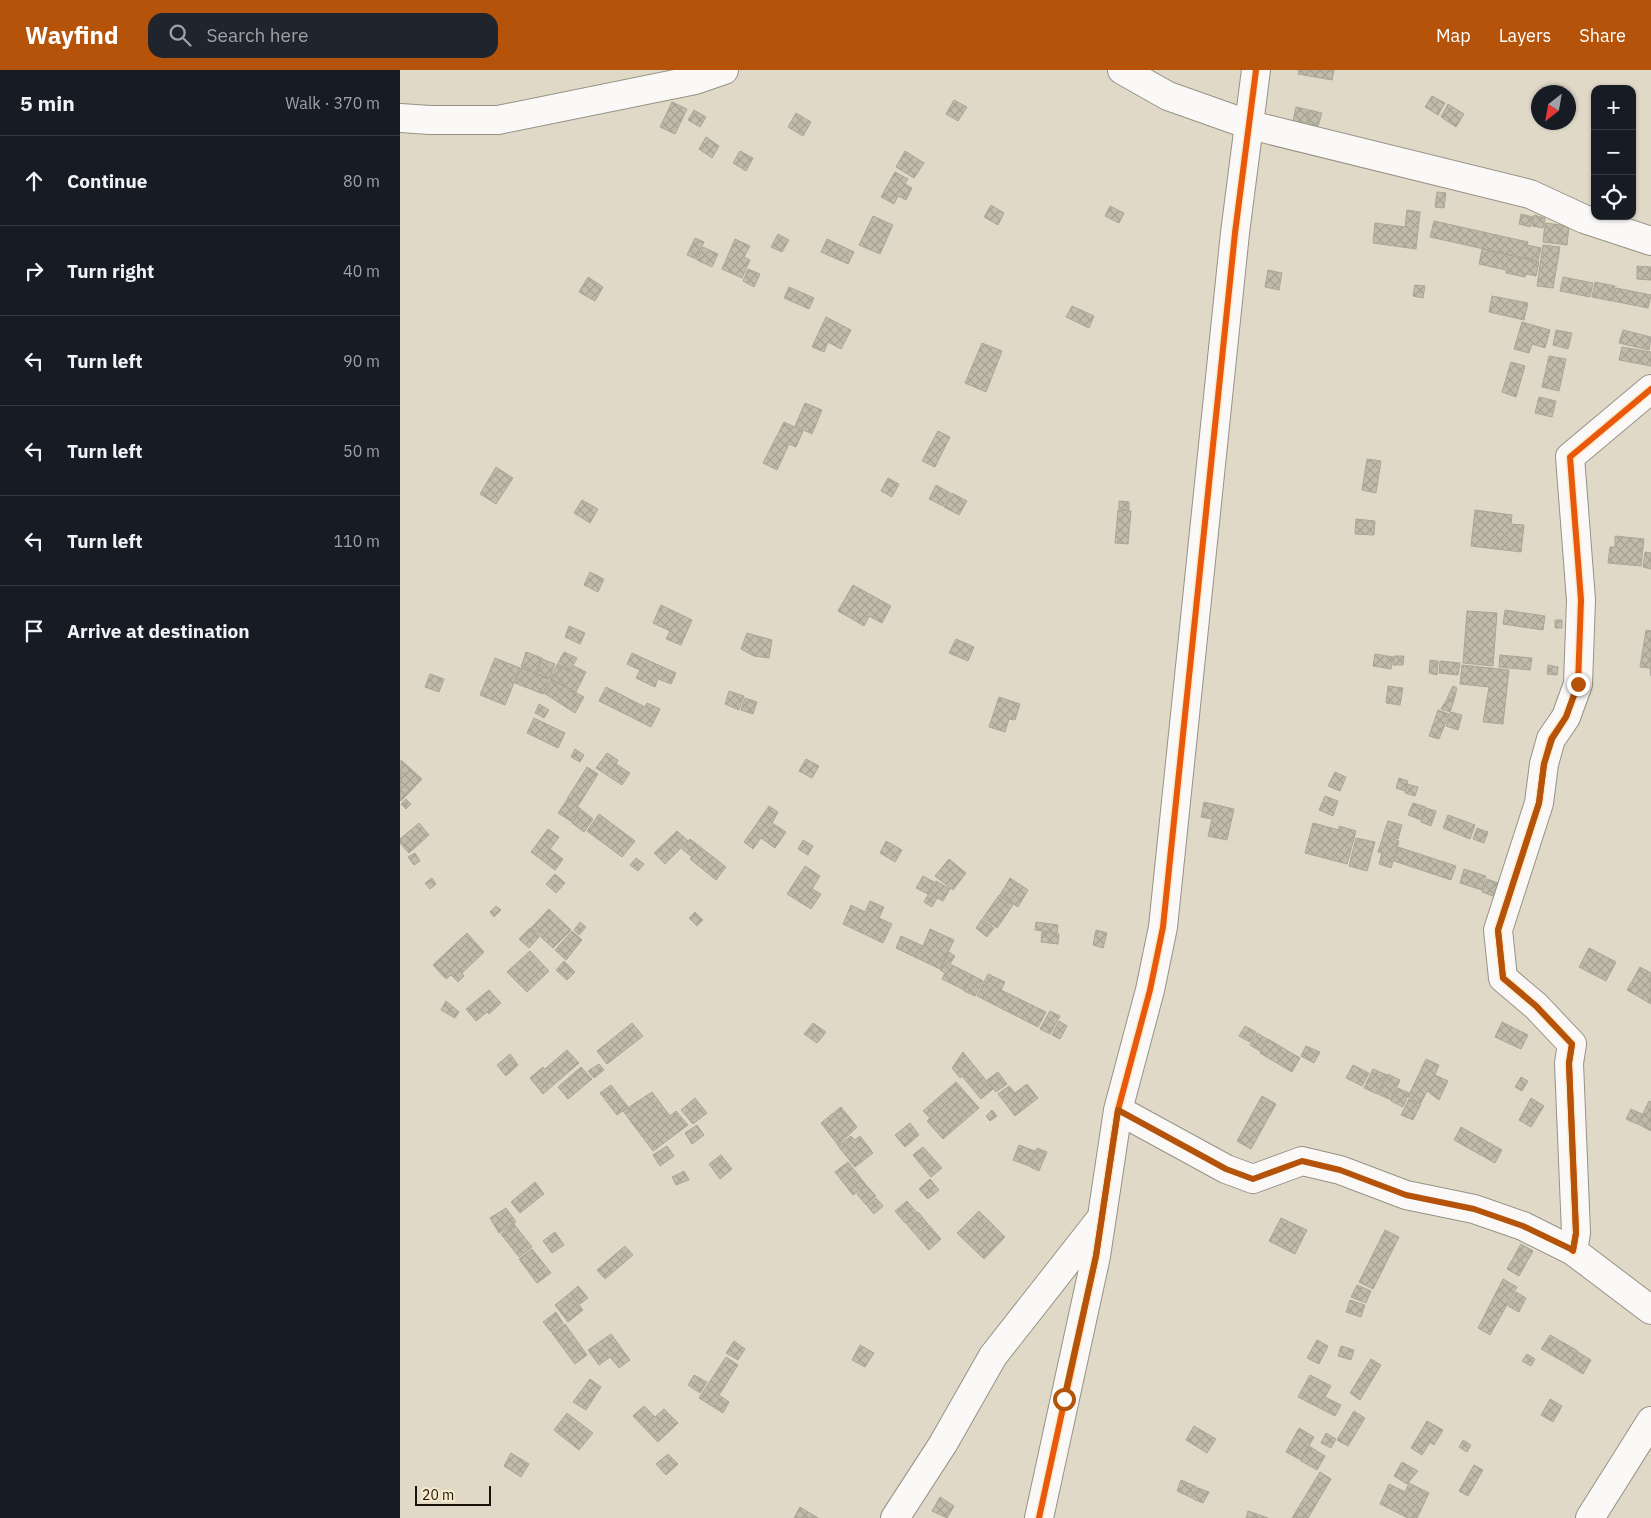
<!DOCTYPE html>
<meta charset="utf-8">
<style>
body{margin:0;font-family:"IBM Plex Sans",sans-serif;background:#20242c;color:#f1f3f6}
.controls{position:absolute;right:15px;top:15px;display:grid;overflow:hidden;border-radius:10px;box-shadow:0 1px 4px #0004}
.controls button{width:45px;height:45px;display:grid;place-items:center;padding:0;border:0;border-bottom:1px solid #363941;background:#171b24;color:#f1f3f6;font:25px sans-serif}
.compass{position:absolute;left:1131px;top:15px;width:45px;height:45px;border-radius:50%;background:#171b24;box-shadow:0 1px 4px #0004;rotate:211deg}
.scale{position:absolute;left:15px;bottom:12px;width:76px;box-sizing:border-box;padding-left:5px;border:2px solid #191409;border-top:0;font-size:14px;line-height:18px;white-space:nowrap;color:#191409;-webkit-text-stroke:4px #f8eacb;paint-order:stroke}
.stop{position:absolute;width:15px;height:15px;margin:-11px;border:4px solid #b45309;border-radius:50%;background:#fff}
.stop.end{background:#b45309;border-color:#fff;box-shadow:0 1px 5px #0008}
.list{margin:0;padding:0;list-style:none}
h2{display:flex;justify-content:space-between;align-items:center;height:65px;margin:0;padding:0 20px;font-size:21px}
h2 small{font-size:16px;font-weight:400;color:#9ea1a6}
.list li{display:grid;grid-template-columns:32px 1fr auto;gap:15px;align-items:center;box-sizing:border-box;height:90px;padding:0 20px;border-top:1px solid #363941}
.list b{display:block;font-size:19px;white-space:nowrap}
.list em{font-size:16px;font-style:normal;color:#9ea1a6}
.icon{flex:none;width:28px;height:28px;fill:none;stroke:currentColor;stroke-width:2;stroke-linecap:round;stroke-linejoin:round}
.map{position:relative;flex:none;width:1251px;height:1448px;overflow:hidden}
header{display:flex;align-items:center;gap:30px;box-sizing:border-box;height:70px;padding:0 25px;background:#b45309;color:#fff}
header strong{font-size:24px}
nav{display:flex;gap:28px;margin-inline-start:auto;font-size:18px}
.search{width:350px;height:45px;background:#20242c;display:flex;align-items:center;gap:12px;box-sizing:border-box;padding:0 18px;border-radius:15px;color:#9ea1a6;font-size:19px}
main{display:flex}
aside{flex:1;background:#171b24}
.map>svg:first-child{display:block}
.building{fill:url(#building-cross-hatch);stroke:#aaa699}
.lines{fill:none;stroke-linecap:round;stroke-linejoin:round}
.street-casing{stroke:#979285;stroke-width:30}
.street{stroke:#faf9f7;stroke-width:28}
.cycleway-casing{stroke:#f8eacb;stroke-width:9}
.cycleway{stroke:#e8590c;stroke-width:6}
.route{stroke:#b45309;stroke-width:6}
</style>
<header>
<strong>Wayfind</strong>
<div class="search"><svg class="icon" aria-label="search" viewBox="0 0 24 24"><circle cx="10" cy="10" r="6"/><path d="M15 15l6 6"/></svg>Search here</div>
<nav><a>Map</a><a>Layers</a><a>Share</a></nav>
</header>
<main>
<aside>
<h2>5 min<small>Walk · 370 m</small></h2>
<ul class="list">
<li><svg class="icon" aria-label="ahead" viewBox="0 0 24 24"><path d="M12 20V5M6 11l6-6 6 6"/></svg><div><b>Continue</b></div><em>80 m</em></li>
<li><svg class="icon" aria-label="right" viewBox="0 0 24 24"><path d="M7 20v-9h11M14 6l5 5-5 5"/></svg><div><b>Turn right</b></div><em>40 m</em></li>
<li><svg class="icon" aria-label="left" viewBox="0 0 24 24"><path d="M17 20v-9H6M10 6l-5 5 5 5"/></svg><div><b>Turn left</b></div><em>90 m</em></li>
<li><svg class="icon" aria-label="left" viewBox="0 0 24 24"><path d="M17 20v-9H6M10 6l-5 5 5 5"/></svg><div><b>Turn left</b></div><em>50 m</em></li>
<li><svg class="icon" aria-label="left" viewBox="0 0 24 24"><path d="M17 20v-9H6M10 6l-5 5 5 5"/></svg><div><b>Turn left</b></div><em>110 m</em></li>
<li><svg class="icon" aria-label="arrive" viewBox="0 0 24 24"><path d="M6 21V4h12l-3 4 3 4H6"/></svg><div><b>Arrive at destination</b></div></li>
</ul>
</aside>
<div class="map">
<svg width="1251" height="1448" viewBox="0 0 1251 1448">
<defs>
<pattern id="building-cross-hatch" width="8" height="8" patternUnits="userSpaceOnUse" patternTransform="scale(1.25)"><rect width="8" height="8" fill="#bfbcab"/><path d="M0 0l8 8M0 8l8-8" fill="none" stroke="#a4a192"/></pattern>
</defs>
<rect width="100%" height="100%" fill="#e0d9c8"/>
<path class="building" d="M899 0H934L932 10 898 4Z
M1032 26 1045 33 1038 45 1025 37Z
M554 30 567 37 558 51 546 44Z
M272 32 287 39 275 64 260 57Z
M1048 34 1064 44 1056 57 1041 47Z
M896 37 909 40 906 53 893 51Z
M294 40 306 47 300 57 288 50Z
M910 40 922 43 918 56 907 53Z
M396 43 411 52 403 66 388 57Z
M306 67 319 76 312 88 299 79Z
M340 81 353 88 346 101 333 93Z
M505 81 524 93 514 108 496 97Z
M495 102 508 109 505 114 512 118 506 130 498 126 494 134 481 127Z
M1037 122 1046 123 1044 138 1035 137Z
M591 135 604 143 598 155 584 147Z
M710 136 724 143 719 153 705 146Z
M1007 140 1020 142 1016 179 973 173 975 153 1005 157Z
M1121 144 1133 147 1130 157 1119 154Z
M1134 145 1145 148 1143 158 1132 156Z
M473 146 493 155 480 184 459 175Z
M1034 151 1128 172 1127 175 1141 178 1138 191 1030 167Z
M1145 153 1169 156 1167 175 1143 172Z
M378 164 389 170 382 182 371 177Z
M295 168 304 172 296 189 287 185Z
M335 169 350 176 344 187 350 190 342 208 322 199Z
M427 169 454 182 448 194 421 182Z
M1143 175 1160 177 1153 218 1137 216Z
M303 177 318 184 312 197 297 190Z
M1082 179 1139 192 1136 206 1126 204 1125 207 1106 203V200L1079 194Z
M1237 196 1251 197V210L1237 209Z
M348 199 360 204 354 217 343 211Z
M868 200 882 203 879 220 865 217Z
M188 207 203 217 195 231 179 222Z
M1163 207 1193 213 1190 227 1160 221Z
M1195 212 1215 216 1212 231 1192 227Z
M1015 215 1025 216 1023 228 1013 226Z
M389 217 414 228 409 239 384 228Z
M1216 218 1251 225 1248 238 1213 231Z
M1092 226 1128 233 1124 250 1089 242Z
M672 236 694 246 689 258 666 247Z
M426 247 451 260 441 279 428 272 424 282 412 277Z
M1122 252 1150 260 1145 278 1132 274 1129 283 1114 279Z
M1156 260 1172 263 1168 279 1153 275Z
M1223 260 1251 267 1249 280 1219 273Z
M582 273 602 281 586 322 565 313Z
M1222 277 1251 282V296L1219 290Z
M1149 286 1166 289 1159 321 1142 317Z
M1111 292 1125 296 1116 327 1102 322Z
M1139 327 1156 331 1152 347 1135 343Z
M405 333 422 340 412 364 395 356Z
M384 352 403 361 396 377 389 374 377 400 363 393Z
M538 361 550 367 535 397 522 391Z
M967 389 981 391 976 423 962 420Z
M96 397 113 408 96 434 80 424Z
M488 408 499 414 492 427 481 421Z
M536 415 550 423 543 436 529 429Z
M552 423 567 431 559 445 544 437Z
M182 430 198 439 190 453 174 443Z
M719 431 729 432V440L719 439Z
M718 440 731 441 728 474 715 473Z
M1075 440 1112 445 1111 454 1124 455 1121 482 1071 476Z
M956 449 975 451 974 465 955 464Z
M1215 466 1244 469 1241 496 1208 493 1210 477H1215Z
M1245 482 1251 483V499L1243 497Z
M190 502 204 509 198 522 184 515Z
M453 515 491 536 482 553 469 546 464 556 438 541Z
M261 535 292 550 281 575 266 569 270 561 253 553Z
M1105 540 1145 546 1143 560 1103 554Z
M1067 541 1097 543 1093 596 1063 593Z
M1155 550H1162V558H1155Z
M169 556 185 563 180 574 165 567Z
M1246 560 1251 561V606L1250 598 1240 597Z
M347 563 372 570 369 588 354 586 341 579Z
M556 569 574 577 568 591 549 583Z
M126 582 142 588 135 603 121 597Z
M164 582 177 588 170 601 157 595Z
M232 583 276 603 271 614 258 609 255 617 236 608 240 600 227 594Z
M975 584 993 587 991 599 973 596Z
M1100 585 1132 588 1130 600 1099 597Z
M994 586H1004L1003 595H993Z
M95 588 120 598 105 635 80 625Z
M142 589 155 594 149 609 136 604Z
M1030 590 1038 591 1037 605 1029 603Z
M1040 591 1060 593 1058 605 1039 603Z
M157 595 171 602 174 596 186 602 176 622 150 609Z
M1062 595 1109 600 1103 654 1083 652 1089 617 1060 614Z
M1148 595 1158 597 1157 605 1147 604Z
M121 598 149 609 143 624 115 613Z
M30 604 44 609 39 622 25 617Z
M151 609 184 627 175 643 144 623Z
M988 616 1003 618 1000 635 986 633Z
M1053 616 1057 618 1054 630 1047 628Z
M206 617 245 637 247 633 260 639 251 657 199 631Z
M329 621 344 626 339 640 325 634Z
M599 627 620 634 615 650 609 649 605 662 589 657Z
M345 628 357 632 353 644 341 640Z
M1047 629 1054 630 1050 642 1041 639Z
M139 634 149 640 144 648 135 643Z
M1038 640 1049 644 1039 669 1029 666Z
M1051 642 1062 645 1058 660 1046 656Z
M134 648 165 663 158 678 127 663Z
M175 679 184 685 180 692 171 687Z
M207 683 218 690 216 694 230 703 222 715 196 698Z
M406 689 419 696 412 708 399 701Z
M1 690 22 709 1 731 0 730Z
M187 697 198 704 178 736 167 729Z
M935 702 946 707 940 721 928 716Z
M999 708 1008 711 1005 721 996 718Z
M1007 714 1018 717 1015 726 1005 723Z
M925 726 938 731 933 746 919 740Z
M6 729 11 734 6 739 1 734Z
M167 730 181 739 172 752 158 743Z
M804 732 834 739 827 770 808 766 812 749 801 747Z
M1013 733 1026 737 1021 750 1008 745Z
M369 736 378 742 372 753 386 762 375 778 361 768 353 779 344 772Z
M1026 738 1036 741 1031 756 1021 752Z
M182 740 193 749 184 762 172 753Z
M199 744 235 771 222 787 187 761Z
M1048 745 1075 755 1070 769 1043 758Z
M988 751 1002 755 998 769 983 765Z
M19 753 29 765 9 783 0 773V769Z
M913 753 939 760V756L956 761 947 794 905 783Z
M1077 758 1088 762 1084 773 1073 769Z
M148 759 159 767 150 779 163 789 155 800 131 782Z
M277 761 288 771 265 794 254 783Z
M983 766 999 771 991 798 979 794 982 783 978 782Z
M956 768 975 772 967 801 949 796Z
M290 769 326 797 316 810 290 789 292 787 282 779Z
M403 770 413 776 408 785 398 779Z
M486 771 502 780 495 792 480 783Z
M998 777 1056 796 1051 810 994 791Z
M15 783 20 791 14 795 8 787Z
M236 788 244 794 238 801 230 795Z
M549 789 566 803 553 820 535 806Z
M405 796 420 806 412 819 421 824 411 839 387 824Z
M1064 799 1086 806 1082 820 1060 813Z
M155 804 165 813 156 823 146 814Z
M523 806 534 812 528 824 516 818Z
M32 808 36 814 30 819 25 813Z
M610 808 628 820 618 837 600 825Z
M1087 809 1098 813 1093 826 1082 822Z
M536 811 550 819 543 831 537 828 532 837 524 832Z
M599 825 613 835 597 858 583 848Z
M470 831 484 837 479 848 492 854 483 873 443 854 451 835 465 842Z
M96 836 101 840 94 847 90 842Z
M149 839 171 860 153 878 131 858Z
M295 842 303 850 297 856 289 848Z
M582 849 594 858 587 867 576 858Z
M180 852 186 857 179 865 174 860Z
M636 852 658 855 657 863 635 860Z
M130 858 139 867 129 878 119 869Z
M530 859 554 870 540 899 496 878 501 866 523 876Z
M696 860 707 863 703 878 693 875Z
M172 861 182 870 166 890 155 880Z
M642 862 659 864 658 874 641 872Z
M67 863 84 882 62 903 64 906 58 912 51 905 46 909 33 895Z
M1189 878 1216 892 1206 911 1179 897Z
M130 881 149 901 127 922 107 902Z
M549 882 555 886 550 894 572 905 564 920 542 909 545 903 540 900Z
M164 891 175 902 167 910 156 900Z
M1240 897 1251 903V934L1227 920Z
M588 904 605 912 601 920 646 942 638 957 577 926Z
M572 905 583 911 575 926 564 921Z
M89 920 101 933 89 944 87 942 76 951 66 939Z
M46 931 59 942 55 948 41 940Z
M650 941 660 946 650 964 640 959Z
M659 951 667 956 660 969 652 965Z
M1102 952 1128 965 1121 979 1095 967Z
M232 953 243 966 207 994 197 981Z
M413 953 426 962 417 973 404 964Z
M845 956 856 962 850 972 839 966Z
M857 963 867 969 860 981 850 975Z
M868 969 900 988 892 1002 860 983Z
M906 976 920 982 914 993 901 986Z
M167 980 179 993 143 1024 130 1008 143 997 145 999Z
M563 982 593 1019 581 1029 562 1006 560 1008 552 998Z
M110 984 118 995 106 1006 97 995Z
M1026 989 1039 995 1035 1005 1048 1011 1039 1030 1027 1021 1021 1033 1008 1027Z
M199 994 204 1000 194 1008 188 1001Z
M953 995 969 1003 962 1016 946 1008Z
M181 997 192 1009 168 1029 158 1017Z
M973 999 987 1005 977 1024 964 1018Z
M598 1002 607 1014 596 1022 587 1010Z
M988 1004 1000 1010 991 1030 978 1024Z
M1121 1007 1128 1011 1122 1021 1115 1017Z
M556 1012 579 1038 543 1069 527 1051 530 1048 523 1041Z
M627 1014 638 1028 615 1046 598 1024 609 1016 615 1023Z
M211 1015 228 1037 217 1045 200 1023Z
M998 1018 1009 1023 1003 1037 991 1031Z
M252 1022 270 1046 276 1041 288 1055 253 1081 223 1041Z
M862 1026 876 1034 851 1079 837 1071Z
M295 1028 307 1043 293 1054 281 1040Z
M1131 1028 1144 1036 1131 1057 1119 1050Z
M1009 1029 1021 1034 1013 1050 1001 1045Z
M1249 1031 1251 1032V1061L1238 1054Z
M441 1037 457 1057 438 1075 421 1053Z
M1231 1039 1242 1044 1237 1054 1226 1049Z
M592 1040 597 1046 590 1051 586 1046Z
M510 1053 519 1065 505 1077 495 1065Z
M297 1055 304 1065 292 1074 285 1063Z
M1061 1057 1102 1080 1095 1093 1054 1070Z
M451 1066 455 1070 460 1066 473 1083 455 1097 438 1076Z
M619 1075 635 1081 629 1096 613 1090Z
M267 1076 274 1086 260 1096 253 1085Z
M523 1077 542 1098 531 1107 513 1085Z
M637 1078 647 1082 639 1101 630 1097Z
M321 1085 332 1099 320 1109 309 1094Z
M448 1092 466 1115 453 1125 435 1102Z
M284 1101 289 1110 276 1115 272 1107Z
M530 1109 539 1120 528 1129 519 1119Z
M135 1112 144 1124 120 1143 111 1132Z
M466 1115 476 1126 466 1135 457 1124Z
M476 1128 483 1136 474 1144 467 1136Z
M507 1131 517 1143 505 1153 495 1141Z
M106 1138 116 1152 99 1163 90 1148Z
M579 1141 605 1167 584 1189 557 1163Z
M518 1142 528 1154 515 1164 506 1153Z
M881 1148 907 1160 895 1184 869 1171Z
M114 1154 132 1177 119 1187 101 1164Z
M529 1155 541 1169 529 1180 516 1165Z
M985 1160 999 1167 973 1219 959 1212Z
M155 1162 164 1175 152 1183 143 1171Z
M1121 1174 1133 1181 1119 1206 1107 1199Z
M225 1176 233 1185 205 1209 197 1200Z
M132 1179 151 1203 137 1213 119 1189Z
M1103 1209 1117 1217 1090 1265 1078 1258Z
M957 1215 971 1221 966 1233 951 1227Z
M178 1216 188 1228 180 1234 170 1223Z
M1116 1222 1126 1228 1119 1242 1108 1236Z
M170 1223 183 1240 168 1252 155 1235Z
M950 1230 965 1235 961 1247 946 1242Z
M156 1242 163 1253 151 1262 143 1252Z
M165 1254 187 1285 175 1294 152 1263Z
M211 1264 230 1290 219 1298 210 1287 199 1295 188 1280Z
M1150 1265 1178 1281 1169 1295 1141 1279Z
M917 1270 928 1276 919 1294 907 1288Z
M334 1271 345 1279 338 1290 326 1283Z
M460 1275 474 1283 465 1297 452 1290Z
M941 1276 954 1280 951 1290 938 1286Z
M1178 1282 1191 1290 1183 1304 1170 1296Z
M1127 1284 1135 1289 1131 1296 1122 1291Z
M326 1287 338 1295 319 1325 329 1332 323 1343 299 1328Z
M971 1289 981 1295 960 1330 950 1323Z
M294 1305 307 1312 300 1323 288 1315Z
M910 1305 931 1316 925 1327 941 1335 935 1346 898 1327Z
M190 1309 201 1317 186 1340 173 1332Z
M1150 1329 1162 1336 1153 1352 1141 1345Z
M244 1336 255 1347 264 1339 278 1353 258 1372 233 1346Z
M954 1341 965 1348 948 1376 937 1370Z
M167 1343 193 1363 179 1380 154 1360Z
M1027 1351 1043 1360 1034 1375 1030 1372 1022 1385 1011 1378Z
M794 1356 816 1369 807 1383 786 1370Z
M899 1358 914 1367 901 1390 886 1382Z
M926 1363 936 1369 931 1378 921 1373Z
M1063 1370 1071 1375 1067 1382 1059 1377Z
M909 1376 925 1386 917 1400 901 1391Z
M111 1383 129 1394 121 1407 104 1396Z
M268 1384 278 1394 266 1405 256 1394Z
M1002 1392 1018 1401 1007 1414 994 1406Z
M1074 1395 1083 1400 1068 1426 1059 1421Z
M920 1402 931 1409 908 1448H892Z
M781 1410 797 1417 792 1428 777 1421Z
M1009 1413 1029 1423 1017 1448H1008L980 1434 989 1414 1005 1422Z
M798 1418 809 1422 803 1433 793 1429Z
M540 1427 554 1436 547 1448 532 1441Z
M400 1437 418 1448H394Z
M848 1441 868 1448H846Z"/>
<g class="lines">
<g class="street-casing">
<path id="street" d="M722 0 768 26 850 55 1130 124 1184 149 1251 171
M0 48 30 50H98L295 10 324 0
M718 1040 826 1099 853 1109 902 1091 940 1100 1006 1125 1074 1139 1123 1156 1173 1181 1251 1240
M1173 1181 1176 1163 1169 993 1172 974 1136 936 1103 908 1098 860 1139 733 1144 694 1151 669 1166 647 1178 614 1181 530 1170 387 1251 319
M495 1448 543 1374 593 1286 699 1151
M639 1448 696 1186 718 1040 750 920 763 857 835 163 856 0
M1190 1448 1251 1351"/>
</g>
<use href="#street" class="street"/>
<g class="cycleway-casing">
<path id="cycleway" d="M1173 1181 1176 1163 1169 993 1172 974 1136 936 1103 908 1098 860 1139 733 1144 694 1151 669 1166 647 1178 614 1181 530 1170 387 1251 319
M639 1448 696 1186 718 1040 750 920 763 857 835 163 856 0"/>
</g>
<use href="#cycleway" class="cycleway"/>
</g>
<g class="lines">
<path class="route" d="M664 1329 696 1186 718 1040 826 1099 853 1109 902 1091 940 1100 1006 1125 1074 1139 1123 1156 1173 1180 1176 1163 1169 993 1172 974 1136 936 1103 908 1098 860 1139 733 1144 694 1152 669 1166 647 1178 614"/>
</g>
</svg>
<div class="controls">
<button>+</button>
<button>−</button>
<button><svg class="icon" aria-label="locate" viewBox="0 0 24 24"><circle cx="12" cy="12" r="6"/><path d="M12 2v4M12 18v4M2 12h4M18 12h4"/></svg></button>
</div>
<svg class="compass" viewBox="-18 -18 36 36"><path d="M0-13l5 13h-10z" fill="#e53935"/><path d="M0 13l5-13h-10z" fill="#9ea1a6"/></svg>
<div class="scale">20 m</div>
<div class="stop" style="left:664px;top:1329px"></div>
<div class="stop end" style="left:1178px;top:614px"></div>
</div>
</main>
